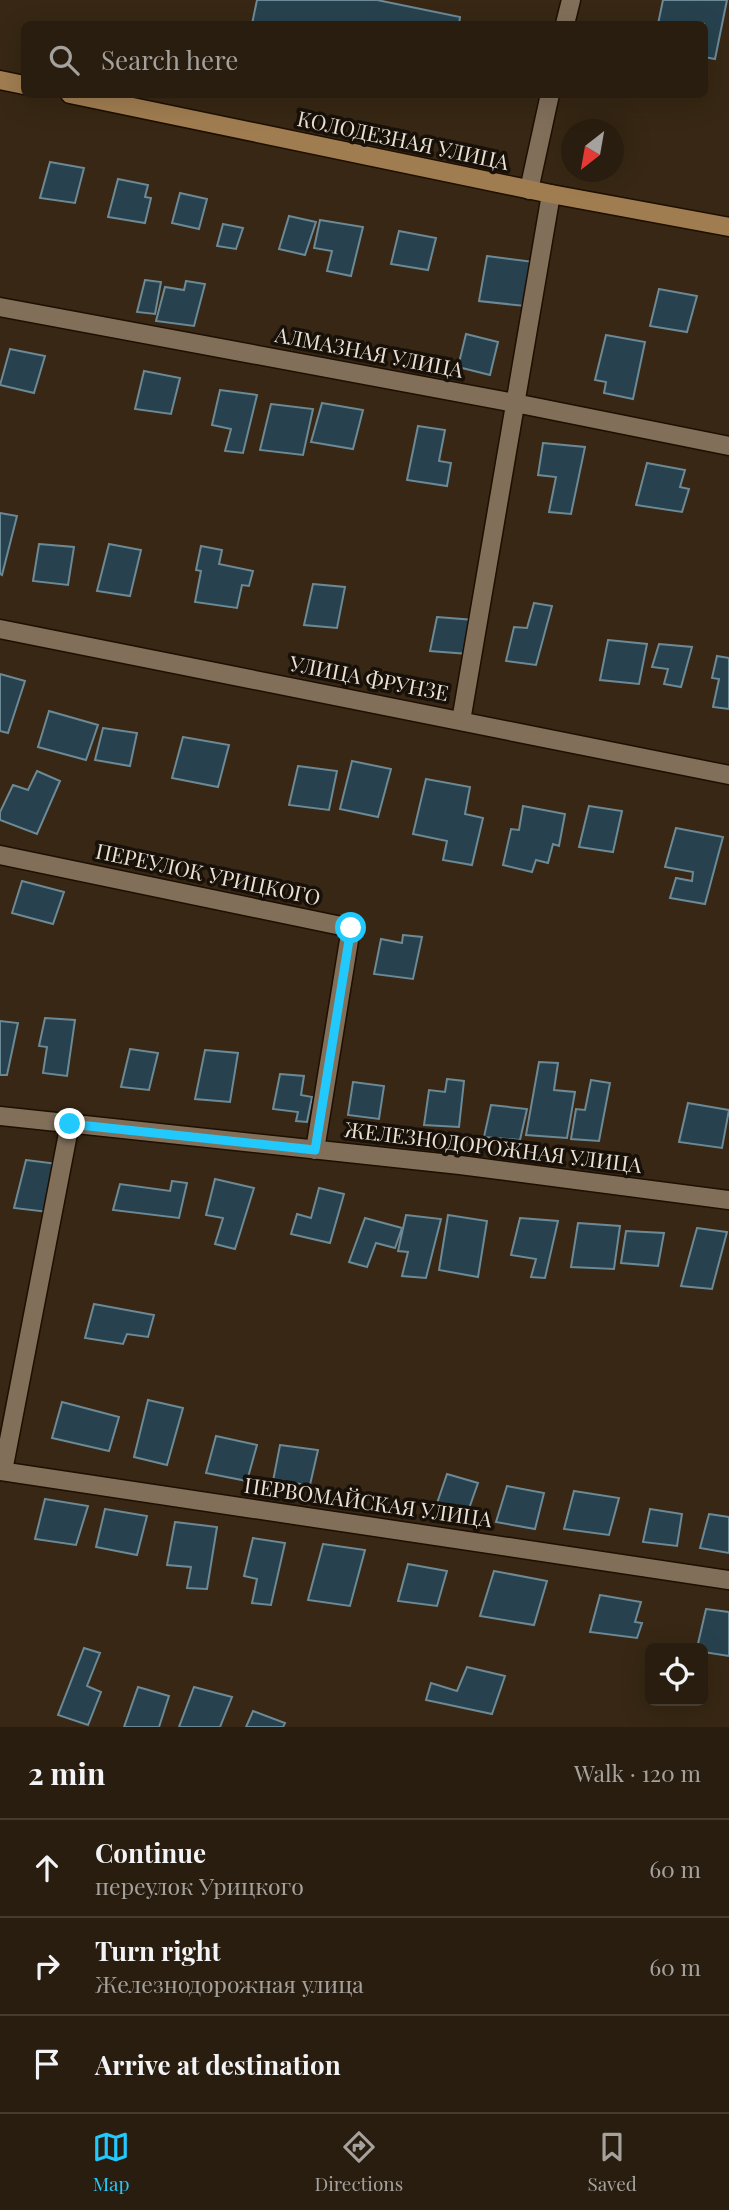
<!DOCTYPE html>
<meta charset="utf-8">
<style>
body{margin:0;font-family:"Playfair Display",serif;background:#312618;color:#f1f3f6}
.controls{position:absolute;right:21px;bottom:21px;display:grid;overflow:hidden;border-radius:10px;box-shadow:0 7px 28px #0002}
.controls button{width:63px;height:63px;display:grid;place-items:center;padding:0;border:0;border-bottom:2px solid #453b2f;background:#291d0f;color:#f1f3f6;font:35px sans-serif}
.compass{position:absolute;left:561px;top:119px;width:63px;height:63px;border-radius:50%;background:#291d0f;box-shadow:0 7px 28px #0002;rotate:211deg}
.stop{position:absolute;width:21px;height:21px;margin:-16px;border:5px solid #22c9fd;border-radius:50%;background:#fff}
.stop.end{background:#22c9fd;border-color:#fff;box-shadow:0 2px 7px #0008}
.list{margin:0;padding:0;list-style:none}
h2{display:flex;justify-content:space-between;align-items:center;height:91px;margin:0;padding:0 28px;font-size:30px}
h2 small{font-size:23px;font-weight:400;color:#a5a29e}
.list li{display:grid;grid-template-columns:46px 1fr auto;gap:21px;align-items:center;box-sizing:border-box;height:98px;padding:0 28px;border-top:2px solid #453b2f}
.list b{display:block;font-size:26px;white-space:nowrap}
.list p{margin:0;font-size:23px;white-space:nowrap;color:#a5a29e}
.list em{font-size:23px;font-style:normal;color:#a5a29e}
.icon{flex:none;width:38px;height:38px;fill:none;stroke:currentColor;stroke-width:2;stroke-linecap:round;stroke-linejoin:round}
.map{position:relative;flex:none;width:729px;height:1727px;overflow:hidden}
.search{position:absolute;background:#291d0f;box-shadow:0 7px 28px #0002;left:21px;right:21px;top:21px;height:77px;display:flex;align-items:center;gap:18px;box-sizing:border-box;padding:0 24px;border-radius:10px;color:#a5a29e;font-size:26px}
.sheet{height:385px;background:#291d0f}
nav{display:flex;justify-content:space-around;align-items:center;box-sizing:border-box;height:98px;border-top:2px solid #453b2f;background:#291d0f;font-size:19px;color:#a5a29e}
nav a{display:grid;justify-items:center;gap:4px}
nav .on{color:#22c9fd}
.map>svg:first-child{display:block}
.building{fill:#27424e;stroke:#6c8996;stroke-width:2}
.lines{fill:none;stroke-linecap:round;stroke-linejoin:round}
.street-casing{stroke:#1e0f01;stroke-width:21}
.secondary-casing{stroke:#1e0f01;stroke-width:21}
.street{stroke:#816f5a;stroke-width:18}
.secondary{stroke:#a07d51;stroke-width:18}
.route{stroke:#22c9fd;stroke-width:9}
.labels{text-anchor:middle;stroke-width:7;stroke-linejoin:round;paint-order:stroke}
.street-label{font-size:21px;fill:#ebe1d5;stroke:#181109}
</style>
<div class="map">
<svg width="729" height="1727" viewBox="0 0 729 1727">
<rect width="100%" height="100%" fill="#372714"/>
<path class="building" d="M257 0H377L460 17 459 24H252Z
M663 0H727L715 59 704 57V24H658Z
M50 162 84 168 75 203 40 198Z
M118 179 148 185 145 197 151 198 145 223 108 217Z
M180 193 207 199 199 229 172 223Z
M289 216 316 222 305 255 279 249Z
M320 220 363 227 351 276 327 271 332 251 314 248Z
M223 224 243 228 236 249 217 246Z
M399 231 436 238 428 270 391 264Z
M487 256 534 262 525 306 479 301Z
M145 280 161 282 155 314 137 312Z
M186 281 205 284 194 326 156 321 165 287 184 290Z
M659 289 697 296 687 332 650 326Z
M466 334 498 342 490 375 458 367Z
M606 335 645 342 633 399 604 393 606 382 595 380Z
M10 349 45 356 34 393 0 385Z
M144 371 180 378 171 414 135 409Z
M220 390 257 395 243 453 225 451 231 429 212 425Z
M322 403 363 410 353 449 311 442Z
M271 404 313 409 303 455 260 450Z
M418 426 445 430 439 461 451 463 447 486 407 480Z
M543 443 585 447 571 514 549 512 556 477 538 475Z
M647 463 685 470 680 487 689 489 682 512 636 505Z
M0 513 17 516 2 575 0 574Z
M39 544 74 547 68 585 33 581Z
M109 544 141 550 130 596 97 591Z
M201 546 222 550 219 564 253 571 249 586 242 585 237 608 195 602 201 571 196 570Z
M313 584 345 587 337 628 304 625Z
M534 603 552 606 536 665 506 661 514 627 527 628Z
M437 617 474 620 468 654 430 651Z
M608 640 647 644 639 684 600 680Z
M659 644 692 647 681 687 664 684 668 669 652 667Z
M717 656 729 658V709L713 707 719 679 712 678Z
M0 674 25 681 8 733 0 731Z
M49 711 98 725 86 760 38 747Z
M103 728 137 733 130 766 95 760Z
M183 737 229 745 218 787 172 778Z
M352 761 391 769 378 817 340 809Z
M298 766 337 771 329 810 289 805Z
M37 771 60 781 37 834 0 820V812L13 785 28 790Z
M426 779 470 787 465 814 483 818 472 865 443 860 447 841 413 834Z
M523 806 565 814 559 846 553 844 548 863 536 860 532 872 503 865 511 829 519 830Z
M589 806 622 811 613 852 579 847Z
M676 828 723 837 705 904 670 898 676 878 692 881 693 872 665 867Z
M22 881 64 892 53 924 12 913Z
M403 935 422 937 413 979 374 974 381 939 402 943Z
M45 1018 75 1020 67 1076 43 1073 47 1047 39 1046Z
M0 1021 18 1023 7 1075H0Z
M130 1049 158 1053 149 1090 121 1087Z
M205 1050 238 1053 230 1102 195 1099Z
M539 1062 558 1063 554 1090 575 1092 567 1138 526 1135Z
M280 1074 304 1076 301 1095 312 1097 307 1122 296 1121 298 1112 273 1109Z
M447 1079 464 1081 459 1127 424 1125 429 1090 445 1092Z
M591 1080 610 1083 599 1141 571 1139 576 1109 585 1110Z
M353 1082 384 1086 379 1119 348 1115Z
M688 1103 729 1110 722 1148 679 1142Z
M491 1105 527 1109 520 1140 484 1137Z
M26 1160 58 1164 48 1212 14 1208Z
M215 1179 254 1188 235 1249 215 1244 223 1218 206 1215Z
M172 1181 187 1183 179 1218 113 1210 120 1184 170 1191Z
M319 1188 344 1194 330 1243 291 1234 297 1214 311 1218Z
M406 1215 441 1219 426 1278 402 1276 408 1252 398 1251Z
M448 1215 487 1221 478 1277 439 1270Z
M365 1218 402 1228 395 1248 376 1243 367 1267 349 1262Z
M520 1218 558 1221 545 1278 531 1277 536 1259 511 1255Z
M578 1223 620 1226 614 1269 571 1267Z
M697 1228 727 1232 712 1289 681 1286Z
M626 1231 664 1233 658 1266 621 1263Z
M94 1304 154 1315 148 1337 127 1334 123 1344 85 1338Z
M148 1400 183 1408 167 1465 134 1457Z
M62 1402 119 1417 109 1451 52 1438Z
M216 1436 257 1445 247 1481 206 1473Z
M280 1445 318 1450 310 1485 273 1481Z
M447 1474 478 1483 466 1517 435 1509Z
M507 1486 544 1493 535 1529 496 1522Z
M574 1491 619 1498 609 1535 564 1529Z
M45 1499 88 1506 76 1545 35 1539Z
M105 1509 147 1516 137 1555 96 1547Z
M650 1509 682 1514 677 1546 643 1542Z
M709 1514 729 1517V1553L700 1548Z
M175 1522 217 1527 207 1589 187 1588 191 1567 167 1565Z
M253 1538 285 1543 271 1605 252 1603 257 1579 244 1576Z
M323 1544 365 1550 350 1606 308 1600Z
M408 1564 447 1571 437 1606 398 1601Z
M494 1571 547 1581 534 1625 480 1616Z
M600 1595 641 1602 635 1622 642 1623 637 1638 590 1632Z
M706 1609 729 1612V1656L703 1652V1648H697Z
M84 1648 100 1653 87 1686 101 1692 88 1725 58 1715Z
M467 1667 505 1676 492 1714 426 1700 431 1683 457 1691Z
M138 1687 169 1696 159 1727H124Z
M194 1687 232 1697 220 1727H179Z
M253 1711 285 1723 283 1727H246Z"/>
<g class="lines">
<g class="street-casing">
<path id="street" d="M565 24 571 0
M529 190 550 94
M0 307 515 403 729 446
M0 629 729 775
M461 721 551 194
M0 855 351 928 315 1150
M0 1116 460 1165 729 1200
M0 1471 729 1580
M3 1471 70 1123"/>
</g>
<g class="secondary-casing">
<path id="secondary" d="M0 80 24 85
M70 94 551 194 729 227"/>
</g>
<use href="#street" class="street"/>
<use href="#secondary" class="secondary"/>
</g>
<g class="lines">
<path class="route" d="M70 1124 315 1150 351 928"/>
</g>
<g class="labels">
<g class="street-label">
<text transform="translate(403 141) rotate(12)" y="7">КОЛОДЕЗНАЯ УЛИЦА</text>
<text transform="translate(369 353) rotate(11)" y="7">АЛМАЗНАЯ УЛИЦА</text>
<text transform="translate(369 679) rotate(11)" y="7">УЛИЦА ФРУНЗЕ</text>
<text transform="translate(208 875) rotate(12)" y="7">ПЕРЕУЛОК УРИЦКОГО</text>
<text transform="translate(493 1148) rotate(7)" y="7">ЖЕЛЕЗНОДОРОЖНАЯ УЛИЦА</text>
<text transform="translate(368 1503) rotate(8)" y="7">ПЕРВОМАЙСКАЯ УЛИЦА</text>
</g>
</g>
</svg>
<div class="controls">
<button><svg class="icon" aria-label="locate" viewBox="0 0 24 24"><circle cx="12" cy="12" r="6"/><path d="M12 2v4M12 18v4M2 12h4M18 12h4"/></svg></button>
</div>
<svg class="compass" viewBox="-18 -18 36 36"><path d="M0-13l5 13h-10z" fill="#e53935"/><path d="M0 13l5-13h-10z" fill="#a5a29e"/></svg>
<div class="stop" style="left:351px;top:928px"></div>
<div class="stop end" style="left:70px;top:1124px"></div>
<div class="search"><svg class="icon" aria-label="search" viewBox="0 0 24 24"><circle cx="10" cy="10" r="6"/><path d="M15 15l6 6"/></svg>Search here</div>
</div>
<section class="sheet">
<h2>2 min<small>Walk · 120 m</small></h2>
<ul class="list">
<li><svg class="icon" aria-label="ahead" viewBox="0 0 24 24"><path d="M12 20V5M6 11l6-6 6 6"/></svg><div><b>Continue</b><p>переулок Урицкого</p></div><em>60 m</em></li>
<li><svg class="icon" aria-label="right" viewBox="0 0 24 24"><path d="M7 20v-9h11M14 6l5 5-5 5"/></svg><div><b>Turn right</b><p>Железнодорожная улица</p></div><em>60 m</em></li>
<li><svg class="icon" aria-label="arrive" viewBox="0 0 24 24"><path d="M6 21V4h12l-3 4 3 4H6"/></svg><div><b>Arrive at destination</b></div></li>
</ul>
</section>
<nav>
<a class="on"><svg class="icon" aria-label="map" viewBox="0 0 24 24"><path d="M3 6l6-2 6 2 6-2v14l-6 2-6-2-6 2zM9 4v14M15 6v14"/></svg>Map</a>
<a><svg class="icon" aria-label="directions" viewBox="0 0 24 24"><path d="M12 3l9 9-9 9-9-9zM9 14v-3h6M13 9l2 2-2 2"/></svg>Directions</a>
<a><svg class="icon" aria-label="saved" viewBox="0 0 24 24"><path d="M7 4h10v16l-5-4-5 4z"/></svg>Saved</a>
</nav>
